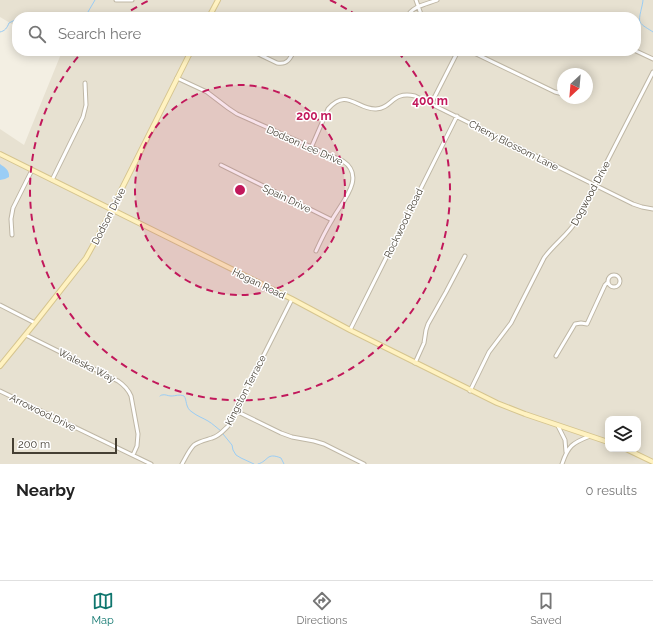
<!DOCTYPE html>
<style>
body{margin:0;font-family:Raleway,sans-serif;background:#f2f2f2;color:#222}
.controls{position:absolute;right:12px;bottom:12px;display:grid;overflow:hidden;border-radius:8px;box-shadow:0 2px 10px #0003}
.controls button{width:36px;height:36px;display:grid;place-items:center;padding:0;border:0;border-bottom:1px solid #e0e0e0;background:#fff;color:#222;font:20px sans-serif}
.compass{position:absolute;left:557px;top:68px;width:36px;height:36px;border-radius:50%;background:#fff;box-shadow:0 2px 10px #0003;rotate:206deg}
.scale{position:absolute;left:12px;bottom:10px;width:105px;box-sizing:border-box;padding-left:4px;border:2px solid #453f33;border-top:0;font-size:11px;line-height:14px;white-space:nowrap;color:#453f33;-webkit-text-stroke:3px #fff;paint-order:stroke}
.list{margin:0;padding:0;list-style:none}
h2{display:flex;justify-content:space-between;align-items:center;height:52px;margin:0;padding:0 16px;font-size:17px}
h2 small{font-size:13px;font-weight:400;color:#767676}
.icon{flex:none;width:22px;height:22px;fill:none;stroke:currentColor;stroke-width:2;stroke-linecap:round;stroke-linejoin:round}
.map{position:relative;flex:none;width:653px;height:464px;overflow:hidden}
.search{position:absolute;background:#fff;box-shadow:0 2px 10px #0003;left:12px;right:12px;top:12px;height:44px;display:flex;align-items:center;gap:10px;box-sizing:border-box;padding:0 14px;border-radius:16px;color:#767676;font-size:15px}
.sheet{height:116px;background:#fff}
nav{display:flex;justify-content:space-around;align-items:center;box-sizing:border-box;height:56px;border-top:1px solid #e0e0e0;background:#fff;font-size:11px;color:#767676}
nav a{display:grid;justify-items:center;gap:2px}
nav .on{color:#0f766e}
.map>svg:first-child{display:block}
.residential{fill:#e7e1d1;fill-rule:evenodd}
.water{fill:#9acdf5}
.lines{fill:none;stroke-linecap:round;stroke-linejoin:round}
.stream{stroke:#9acdf5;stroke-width:1}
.street-casing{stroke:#bfb7a5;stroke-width:5}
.secondary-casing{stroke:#d6c58f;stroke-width:6}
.street{stroke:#fff;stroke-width:3}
.secondary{stroke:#fff2c1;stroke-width:4}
.ring{fill:none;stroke:#c2185b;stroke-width:2;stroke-dasharray:7 5}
.labels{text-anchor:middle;stroke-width:3;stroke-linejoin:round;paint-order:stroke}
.street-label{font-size:10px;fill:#453f33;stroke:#fff}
.centre{fill:#c2185b;stroke:#fff;stroke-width:2}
.ring-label{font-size:12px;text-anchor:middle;font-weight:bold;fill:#c2185b;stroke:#fff;stroke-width:3;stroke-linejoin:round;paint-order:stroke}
</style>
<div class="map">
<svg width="653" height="464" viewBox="0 0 653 464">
<rect width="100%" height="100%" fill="#f3efe3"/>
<path class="residential" d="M0 0H653V464H0V129L24 145 61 54 56 51H636V17H17V27L0 17ZM563 74H587V98H563ZM608 419H638V449H608Z"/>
<path class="water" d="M0 164C4 167 10 170 9 177L5 179 0 180Z"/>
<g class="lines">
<path class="stream" d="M643 0C643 5 638 18 640 22 642 26 649 29 653 32
M85 17 95 0
M0 32C5 31 7 28 9 23L15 20 17 21
M160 396C160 396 161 395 162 395 165 394 168 396 171 396 176 396 179 394 184 396 187 399 185 408 192 412 197 416 203 418 208 421 213 424 217 428 221 431
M223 434 232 445 233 450 236 455 241 458 254 464
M258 464C269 461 266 452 281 458L284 464"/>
<g class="street-casing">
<path id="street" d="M116 0H132
M416 0 422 17
M561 15 565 17
M407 17C412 6 427 4 437 0
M252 51 277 63C287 65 290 59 294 51
M470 51 555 92 563 94
M636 51 653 59
M177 78 207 92 228 108 237 114 343 161C367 177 341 203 332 220 326 230 321 240 316 251
M431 104 458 51
M311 148 328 109C347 87 357 110 376 109 393 108 391 91 415 96L633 204 642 207 653 209
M221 165 332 220
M52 180 83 117 86 105 85 83
M12 235 11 219 13 208 32 170
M608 281a6 6 0 1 1 12 0a6 6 0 1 1-12 0Z
M0 305 35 323
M350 330 457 116
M26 335 118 381C124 385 128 389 131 396L138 434 137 446 133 455
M556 356 575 324 581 323 587 324 605 285 608 282
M415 363 424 343 426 330 428 324 446 292 465 256
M0 391 151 464
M470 391 489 352 511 323 544 258C554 244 568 235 577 220L653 72
M236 411 281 433 292 437 314 441 324 444 364 464
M558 426 565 440 566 452
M182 464C186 457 189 450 194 445 200 441 206 440 212 438 219 436 223 431 228 426L292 299
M562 464C568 446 572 443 590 436"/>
</g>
<g class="secondary-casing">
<path id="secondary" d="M209 17 218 0
M0 154 292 299 350 330 497 403 525 414 608 442
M0 366 35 323 86 258 96 240 191 51
M626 449 653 462"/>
</g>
<use href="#street" class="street"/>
<use href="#secondary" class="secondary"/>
</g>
<circle cx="240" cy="190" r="105" fill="#c2185b" fill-opacity=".12"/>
<g class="ring">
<circle cx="240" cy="190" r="105"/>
<path d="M121 17A210 210 0 0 1 150 0M330 0A210 210 0 0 1 359 17M398 52A210 210 0 1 1 82 52"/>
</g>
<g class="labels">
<g class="street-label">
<text transform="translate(305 145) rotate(24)" y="4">Dodson Lee Drive</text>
<text transform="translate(514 145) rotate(27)" y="4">Cherry Blossom Lane</text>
<text transform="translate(590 193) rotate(-62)" y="4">Dogwood Drive</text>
<text transform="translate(287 198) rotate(26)" y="4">Spain Drive</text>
<text transform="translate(108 216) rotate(-63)" y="4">Dodson Drive</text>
<text transform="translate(403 223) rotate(-64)" y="4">Rockwood Road</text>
<text transform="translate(259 283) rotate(26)" y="4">Hogan Road</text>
<text transform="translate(87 365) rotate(27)" y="4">Waleska Way</text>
<text transform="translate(245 390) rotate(-63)" y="4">Kingston Terrace</text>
<text transform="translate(43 412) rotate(26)" y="4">Arrowood Drive</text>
</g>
</g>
<circle cx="240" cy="190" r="6" class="centre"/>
<g class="ring-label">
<text x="430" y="105">400 m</text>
<text x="314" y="120">200 m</text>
</g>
</svg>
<div class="controls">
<button><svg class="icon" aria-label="layers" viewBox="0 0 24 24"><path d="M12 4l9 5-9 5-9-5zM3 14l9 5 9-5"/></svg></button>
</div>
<svg class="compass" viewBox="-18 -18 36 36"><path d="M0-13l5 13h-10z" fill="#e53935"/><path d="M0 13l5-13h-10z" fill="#767676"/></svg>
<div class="scale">200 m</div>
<div class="search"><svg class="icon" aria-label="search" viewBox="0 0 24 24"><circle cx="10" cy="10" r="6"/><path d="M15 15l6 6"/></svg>Search here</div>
</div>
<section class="sheet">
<h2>Nearby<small>0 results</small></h2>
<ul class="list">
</ul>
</section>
<nav>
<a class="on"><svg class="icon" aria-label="map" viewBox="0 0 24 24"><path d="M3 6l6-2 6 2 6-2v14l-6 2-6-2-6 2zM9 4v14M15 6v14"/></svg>Map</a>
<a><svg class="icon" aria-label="directions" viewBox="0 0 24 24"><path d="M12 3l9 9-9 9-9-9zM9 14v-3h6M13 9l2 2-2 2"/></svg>Directions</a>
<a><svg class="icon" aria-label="saved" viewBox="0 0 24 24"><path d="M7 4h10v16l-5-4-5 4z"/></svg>Saved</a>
</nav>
